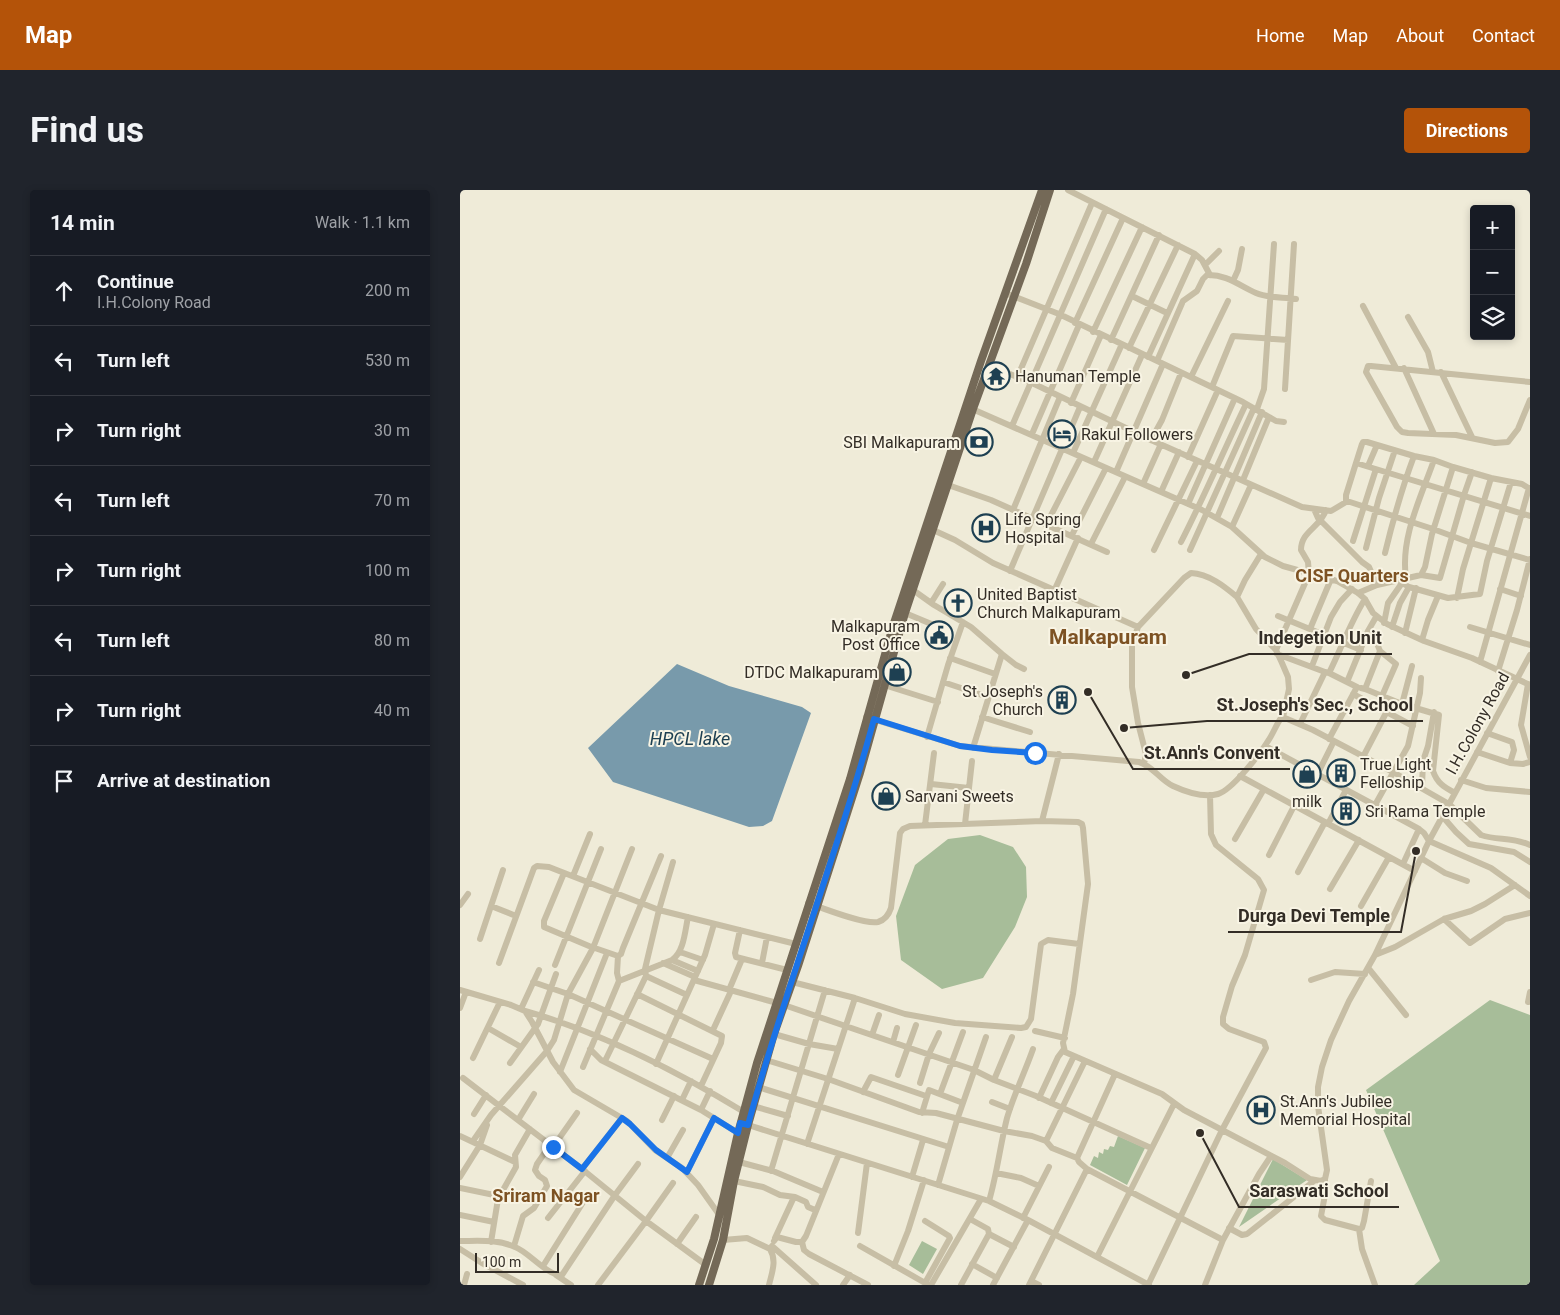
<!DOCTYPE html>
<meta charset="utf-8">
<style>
body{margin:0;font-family:Roboto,sans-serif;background:#20242c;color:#f1f3f6}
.controls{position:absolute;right:15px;top:15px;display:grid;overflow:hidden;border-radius:5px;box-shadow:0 2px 8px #0003}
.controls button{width:45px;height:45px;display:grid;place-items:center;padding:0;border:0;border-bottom:1px solid #363941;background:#171b24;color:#f1f3f6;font:25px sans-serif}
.scale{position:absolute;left:15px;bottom:12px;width:84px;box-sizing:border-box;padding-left:5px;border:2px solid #332d26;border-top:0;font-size:14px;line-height:18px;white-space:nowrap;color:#332d26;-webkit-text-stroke:4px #f8f4e4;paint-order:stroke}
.stop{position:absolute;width:15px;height:15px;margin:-11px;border:4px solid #1a73e8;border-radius:50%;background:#fff}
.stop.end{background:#1a73e8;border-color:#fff;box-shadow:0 1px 5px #0008}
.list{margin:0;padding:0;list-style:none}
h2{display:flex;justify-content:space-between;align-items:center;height:65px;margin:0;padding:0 20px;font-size:21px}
h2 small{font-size:16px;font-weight:400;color:#9ea1a6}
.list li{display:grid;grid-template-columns:32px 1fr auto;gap:15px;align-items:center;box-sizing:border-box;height:70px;padding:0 20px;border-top:1px solid #363941}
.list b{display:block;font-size:19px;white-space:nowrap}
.list p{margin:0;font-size:16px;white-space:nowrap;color:#9ea1a6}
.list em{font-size:16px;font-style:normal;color:#9ea1a6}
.icon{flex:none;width:28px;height:28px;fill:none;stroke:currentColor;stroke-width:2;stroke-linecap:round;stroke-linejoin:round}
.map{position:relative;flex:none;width:1070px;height:1095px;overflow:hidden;border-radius:5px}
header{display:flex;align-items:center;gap:30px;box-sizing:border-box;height:70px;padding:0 25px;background:#b45309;color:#fff}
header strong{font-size:24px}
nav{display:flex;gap:28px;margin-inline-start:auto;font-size:18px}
.intro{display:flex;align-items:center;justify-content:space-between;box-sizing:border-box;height:120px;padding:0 30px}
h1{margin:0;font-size:35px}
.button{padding:12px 22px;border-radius:5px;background:#b45309;color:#fff;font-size:18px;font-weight:700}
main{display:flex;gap:30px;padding:0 30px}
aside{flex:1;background:#171b24;border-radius:5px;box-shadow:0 2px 8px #0003}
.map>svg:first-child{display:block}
.green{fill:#a7bd99}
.water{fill:#789aab}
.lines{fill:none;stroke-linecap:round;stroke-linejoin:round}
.minor{stroke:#c7bea5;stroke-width:6}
.major{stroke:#746957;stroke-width:8}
.route{stroke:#1a73e8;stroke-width:6}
.labels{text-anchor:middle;stroke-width:4;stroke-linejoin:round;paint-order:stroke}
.poi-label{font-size:16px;fill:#332d26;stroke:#f8f4e4;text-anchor:start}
.street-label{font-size:16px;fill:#332d26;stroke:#f8f4e4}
.neighbourhood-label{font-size:18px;font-weight:bold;fill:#7d5223;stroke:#f8f4e4}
.water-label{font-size:18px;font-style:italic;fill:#1e4052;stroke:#f8f4e4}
.district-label{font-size:21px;font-weight:bold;fill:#7d5223;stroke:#f8f4e4}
.leader{fill:none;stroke:#332d26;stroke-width:2}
.callout-dot{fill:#332d26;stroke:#f8f4e4;stroke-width:2}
.callout-label{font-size:18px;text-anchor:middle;font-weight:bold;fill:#332d26;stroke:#f8f4e4;stroke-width:4;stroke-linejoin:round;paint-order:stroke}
</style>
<header>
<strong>Map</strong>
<nav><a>Home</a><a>Map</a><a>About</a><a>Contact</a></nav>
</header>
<div class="intro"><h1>Find us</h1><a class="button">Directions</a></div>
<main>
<aside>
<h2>14 min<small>Walk · 1.1 km</small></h2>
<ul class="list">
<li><svg class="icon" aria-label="ahead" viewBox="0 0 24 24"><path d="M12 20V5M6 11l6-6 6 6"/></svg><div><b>Continue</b><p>I.H.Colony Road</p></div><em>200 m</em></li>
<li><svg class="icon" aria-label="left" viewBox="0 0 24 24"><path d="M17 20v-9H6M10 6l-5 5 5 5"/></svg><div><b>Turn left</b></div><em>530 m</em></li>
<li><svg class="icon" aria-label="right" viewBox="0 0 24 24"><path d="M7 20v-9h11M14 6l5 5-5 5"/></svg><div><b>Turn right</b></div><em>30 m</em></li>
<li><svg class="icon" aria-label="left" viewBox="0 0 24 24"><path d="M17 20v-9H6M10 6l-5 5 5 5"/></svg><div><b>Turn left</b></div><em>70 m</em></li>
<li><svg class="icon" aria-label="right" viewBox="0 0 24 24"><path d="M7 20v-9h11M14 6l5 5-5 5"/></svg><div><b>Turn right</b></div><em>100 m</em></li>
<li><svg class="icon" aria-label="left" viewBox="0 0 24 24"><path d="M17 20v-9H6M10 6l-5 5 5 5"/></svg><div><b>Turn left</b></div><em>80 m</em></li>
<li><svg class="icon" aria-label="right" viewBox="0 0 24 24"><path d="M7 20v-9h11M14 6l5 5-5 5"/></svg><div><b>Turn right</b></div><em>40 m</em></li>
<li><svg class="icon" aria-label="arrive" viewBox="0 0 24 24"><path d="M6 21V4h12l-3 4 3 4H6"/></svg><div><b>Arrive at destination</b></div></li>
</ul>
</aside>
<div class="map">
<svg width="1070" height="1095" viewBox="0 0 1070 1095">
<rect width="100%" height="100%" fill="#efebd8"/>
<path class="green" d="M520 645 553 657 566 677 567 707 555 737 523 788 482 799 441 770 436 726 455 675 488 649Z
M1030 810 1070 825V1095H954L980 1071 906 900Z
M658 946 685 958 667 995 630 975 634 966 638 968 639 962 643 964 644 959 648 960 650 956 654 957Z
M813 969 847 990 779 1037Z
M462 1051 477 1059 463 1084 449 1075Z"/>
<path class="water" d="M217 474 269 496 342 517 351 523 312 631 303 636 289 637 153 592 128 558Z"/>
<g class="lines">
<path class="minor" d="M608 0 735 64 742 70 750 85
M745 75 759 61
M773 91 778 80 782 59
M545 103 599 124 783 212 816 231 824 232
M672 106 707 123
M903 116 936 178
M948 127 968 162 973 182
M615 133 663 28
M633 142 682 37
M651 150 699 45
M669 158 718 55
M688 167 735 64
M697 171 723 111 737 101 743 89 747 85C766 84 780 96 796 103 808 108 823 107 836 109
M530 176 570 192 691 250 842 317 871 321 886 312H890L973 339 1011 353 1070 370
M944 178 974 244
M981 182 1012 247
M731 187 768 111
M557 188 632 13
M1070 192 911 176H908L906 182 937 237 942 242 948 243 996 245 1035 253 1048 252 1058 239 1070 210
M752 197 773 146 828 150
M825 199 834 54
M611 213 641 145
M510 218 742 320 772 337 805 367 823 376 877 391 898 403 905 409 913 423 927 434 964 451 1012 468 1070 495
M797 219 804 199 814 54
M552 236 646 19
M572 244 619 135
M691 250 702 230 721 183
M613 263 662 154
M728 267 758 200
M634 272 682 165
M896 273 902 254 903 252H907L954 266 974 270 993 277 1031 288 1062 294 1070 299
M908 276 917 255
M656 282 703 174
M783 290 809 227
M683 294 701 254
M488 295 531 310 647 362
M701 302 719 262
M886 312V305L896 273 1070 326
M728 314 775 208
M854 319 858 328 902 372 909 377 917 395
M553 320 600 207
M757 328 802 222
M587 333 621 267
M772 337 791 295
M473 340 495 350 533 373 678 437
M612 345 646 278
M893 351 916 279
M721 352C744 307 764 260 786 214
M631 354 665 287
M906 358 919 308 935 260
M694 360 737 271
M730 360 794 218
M925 363C933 330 942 298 954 266
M801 364 785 390 777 407 796 439 816 460 822 473 828 487 829 499 823 527
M550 381 620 217
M961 385 965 377 972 344 993 277
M946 388C940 348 961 307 974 270
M937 390 949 397 988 408 1020 404 1027 371 1051 292
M595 399 618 348
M1040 399 1061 406
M453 400 474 415 511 437 542 464 556 475 564 479
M898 403 917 395 961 385 980 388 1004 305 1012 282
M997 408 1003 379 1031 288
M471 413 483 394
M445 423 481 438
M818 426 901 460
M924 433 928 413 942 393
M932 437 940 413 949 397
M1010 437 1070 455
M850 439 871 389
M945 443 956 398
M962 450 968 430 978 406
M816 460 849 384 848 372 841 360C841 341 860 338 866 320
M920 461 936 474 922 506
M817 464 865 482
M490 468 535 484
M1020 472 1069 298
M852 476 871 427 880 412 892 399
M1038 481 1057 420 1070 369
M869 483 887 492
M483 492 528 507
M1068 494 1061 535 1070 567
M424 495 478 512
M901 498 905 499 920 461 914 446 908 441
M905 499 942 514 952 476
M893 504 953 536
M942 514 979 525 973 581C977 593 984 597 995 603
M406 527 500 556 679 572C693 576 700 590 713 596 726 602 744 608 758 604 772 600 800 564 808 551 813 544 816 535 821 528H825L853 540 933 582 989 614 1021 645C1038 651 1051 646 1070 655
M522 527 570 542
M840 534 865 482 869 483C881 459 890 433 905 409
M1027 543 1052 552 1054 560 1050 573 1063 574 1070 572
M467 547 488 475 503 432
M869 549 897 497 887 492 908 441 916 427
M805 556 959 639 943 674
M513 558 542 464
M1017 562 1050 573
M903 567 926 523
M684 574 686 564 678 533 672 497V455L678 437 724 388 731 383C749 384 764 396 777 407
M857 585 874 551
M780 586 955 681
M1001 590 1026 598 1070 602
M471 594 509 598
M962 597 963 571 968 556 974 522
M915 615 948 556 960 503 961 488
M983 627 996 642 1009 654 1054 662 1070 672
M582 631 599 564
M505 634 512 571
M868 634 886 600
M465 635 474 563
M959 639 964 643 969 651 1031 678 1070 706
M775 649 804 599
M809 665 834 616
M961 668 985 683 1007 691
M838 682 865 632
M104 683 84 731V737L129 756 158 766 161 764 163 758 201 666
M113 686 130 644
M870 699 899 650
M348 713C362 718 405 735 418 732 425 730 429 724 431 718L440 643 443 639 450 636 582 631 618 632 622 634 623 638 628 694 613 804 603 853 605 862 702 904 724 920 825 973 850 989 861 991 865 989 867 980 858 916V897L862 877 871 850 889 811 915 765 969 651 1070 465
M0 715 8 704
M31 716 43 680
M901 716 929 667
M984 729 1010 753 1045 729 1070 723
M280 740 275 763 276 767 327 780
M20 749 31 716 56 726
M220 762 243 770
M915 765 935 757 984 729 1011 721 1025 714 1055 695
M158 766 157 783 159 791
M212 770 238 781
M39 773 74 678 77 676 89 677 199 720 336 754
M203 773 235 787
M302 773 307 747
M95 775 141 659
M909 779 946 825
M186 786 227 805
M234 790 317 813
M851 790 875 782 905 784
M73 792 108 804 253 869
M332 792 395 808 445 824 495 833 561 838 566 837 571 829 581 754 588 750 619 754
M0 800 51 815 65 821 72 832 93 872 114 900 167 931 195 960 222 978 238 995 260 1026
M269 800 282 769
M177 804 262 846 261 853 241 896
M1068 812 1070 802
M324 815 514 880 534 890 576 906 691 958
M0 818 6 802
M61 819 79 780
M65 821C143 843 215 880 284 922
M28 838 61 857
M253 840 271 801
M575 841 605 848
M314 844 349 854 378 859
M412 845 419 825
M433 852 437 838
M130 859 141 870 241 920 278 943
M13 868 40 812
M306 870 368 889 459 922 476 923 544 941 572 946 586 951 592 958 617 968 619 972 627 979
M145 871 186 786 185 779 199 720 213 672
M50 873 78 834 96 784
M196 874 245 765 254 734
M123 877 159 791 212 770C224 762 225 741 228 727
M100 882 147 763
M438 885 456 835
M3 888 122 979 186 1031 213 993
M534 890 552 847
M460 893 469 864 479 843
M298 897 489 957
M403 902 411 887 466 906
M480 904 503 842
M579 908 598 867 604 859
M222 910 231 891
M532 912 550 919
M591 913 614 866
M293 916 328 926
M241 920 250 901
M462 923 469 900 503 913
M14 924 26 905
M58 930 74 904
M202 930 214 906
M285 934 529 1011 568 1030 689 1095
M0 946 55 972
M13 951 31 925 87 861 94 850 108 804 133 758 172 659
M586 951 625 871
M347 954 395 808
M93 957 117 923
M207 968 223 940
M617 968 655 884
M279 972 313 981 363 1002
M122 979 162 928
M311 981 365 800
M227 982 254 928
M536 983 561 988 579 996
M0 987 20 955 27 935
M452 987 463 950
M865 989V1005L861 1026 865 1030 899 1039 902 1038 904 1031 911 991
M274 991 303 997 320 1005 335 1007 346 1012 348 1017 355 1020
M478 995 497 930 526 847
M0 998 39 1006
M529 1011C537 984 540 956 547 928 554 904 565 882 573 859
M0 1025 34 1032
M88 1028 125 981
M563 1028 589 977
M465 1031 489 1046 490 1048 465 1093
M769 1038 782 1045 787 1044 854 991
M899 1039 902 1059 915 1095
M398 1043 407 973
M529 1044 554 1057
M315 1048 334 1007
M263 1050 287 1048 310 1059C317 1071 312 1082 309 1095
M0 1051C18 1051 38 1049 55 1057 69 1062 87 1086 102 1085L155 1005 178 974
M314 1051 317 1047 336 1052H342
M31 1052 38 1009 56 977 55 965 70 939
M342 1052 346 1046 379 964
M342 1052 344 1060 349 1064 408 1095
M217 1054 236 1027
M54 1056 63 1026 74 1018 87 996 85 990 79 986 75 980 77 974 90 955
M312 1056 356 1095
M400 1056 467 1094
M0 1059 22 1073 63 1095
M637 1067 714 914
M512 1074 537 1088
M83 1076 127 1006
M434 1076 448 1041 464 990
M96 1085 111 1095
M571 1091 579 1095
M4 1095 7 1084
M138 1095 186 1031 246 1075
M383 1095 390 1085
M471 1095 521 1009
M501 1095 529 1044 528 1039 510 1029
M533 1095 568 1030
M569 1095 627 979 763 1050
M688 1095 762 940 806 858 804 852 769 839 763 834V827L772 796 785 765 804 700 798 689 756 655 751 644 750 605
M745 1095 763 1050 799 984 811 966"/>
<path class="major" d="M239 1095 254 1049 278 943 297 873 390 589 433 436 521 171 582 0
M249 1095 263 1050 274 991 288 935 314 844 338 776 400 583 445 423 513 219 566 74 590 0"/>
</g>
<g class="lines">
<path class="route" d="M93 957 122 979 162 928 170 934 196 960 227 982 254 928 278 943 280 933 288 935C325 798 377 666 414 529L500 556 532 560 575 563"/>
</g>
<defs>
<g id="temple-ring" transform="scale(1.4375)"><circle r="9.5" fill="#f8f4e4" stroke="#1e4052" stroke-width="1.5"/><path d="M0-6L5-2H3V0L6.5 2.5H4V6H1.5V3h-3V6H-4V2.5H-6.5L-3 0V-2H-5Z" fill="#1e4052"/></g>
<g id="hotel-ring" transform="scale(1.4375)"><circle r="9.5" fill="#f8f4e4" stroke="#1e4052" stroke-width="1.5"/><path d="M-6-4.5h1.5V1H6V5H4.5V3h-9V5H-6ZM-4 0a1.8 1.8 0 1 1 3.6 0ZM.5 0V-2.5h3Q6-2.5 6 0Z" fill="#1e4052"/></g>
<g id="bank-ring" transform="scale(1.4375)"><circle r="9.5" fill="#f8f4e4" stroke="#1e4052" stroke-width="1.5"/><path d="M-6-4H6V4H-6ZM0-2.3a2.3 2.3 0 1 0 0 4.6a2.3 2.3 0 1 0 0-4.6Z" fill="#1e4052"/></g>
<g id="hospital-ring" transform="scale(1.4375)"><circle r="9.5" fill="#f8f4e4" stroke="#1e4052" stroke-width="1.5"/><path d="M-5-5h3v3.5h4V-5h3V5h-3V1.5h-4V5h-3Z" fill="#1e4052"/></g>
<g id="church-ring" transform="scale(1.4375)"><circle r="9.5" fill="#f8f4e4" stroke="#1e4052" stroke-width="1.5"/><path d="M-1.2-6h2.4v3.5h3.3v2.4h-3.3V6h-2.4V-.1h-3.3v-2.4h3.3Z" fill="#1e4052"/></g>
<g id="civic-ring" transform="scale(1.4375)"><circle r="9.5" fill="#f8f4e4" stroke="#1e4052" stroke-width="1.5"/><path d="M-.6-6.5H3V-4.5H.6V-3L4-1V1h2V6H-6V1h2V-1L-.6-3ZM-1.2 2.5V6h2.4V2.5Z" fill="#1e4052"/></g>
<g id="shop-ring" transform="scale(1.4375)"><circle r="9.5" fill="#f8f4e4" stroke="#1e4052" stroke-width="1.5"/><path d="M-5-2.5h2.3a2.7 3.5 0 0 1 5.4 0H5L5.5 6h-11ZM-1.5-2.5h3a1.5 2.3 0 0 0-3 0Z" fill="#1e4052"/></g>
<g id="building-ring" transform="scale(1.4375)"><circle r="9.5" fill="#f8f4e4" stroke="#1e4052" stroke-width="1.5"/><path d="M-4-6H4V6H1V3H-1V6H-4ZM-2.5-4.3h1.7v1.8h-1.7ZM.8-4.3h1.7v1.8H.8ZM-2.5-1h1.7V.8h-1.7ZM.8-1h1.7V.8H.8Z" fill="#1e4052"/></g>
</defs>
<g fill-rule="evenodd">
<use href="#temple-ring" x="536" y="186"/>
<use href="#hotel-ring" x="602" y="244"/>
<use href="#bank-ring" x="519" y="252"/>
<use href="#hospital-ring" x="526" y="338"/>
<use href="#church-ring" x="498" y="413"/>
<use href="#civic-ring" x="479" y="445"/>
<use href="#shop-ring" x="437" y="482"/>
<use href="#building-ring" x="602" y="510"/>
<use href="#building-ring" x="881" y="583"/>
<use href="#shop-ring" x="847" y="584"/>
<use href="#shop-ring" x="426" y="606"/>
<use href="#building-ring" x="886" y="621"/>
<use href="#hospital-ring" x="801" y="920"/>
</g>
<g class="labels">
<g class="poi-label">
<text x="555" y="192">Hanuman Temple</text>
<text x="621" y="250">Rakul Followers</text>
<text x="500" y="258" text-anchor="end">SBI Malkapuram</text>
<text x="545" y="335">Life Spring<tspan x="545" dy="18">Hospital</tspan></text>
<text x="517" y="410">United Baptist<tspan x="517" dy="18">Church Malkapuram</tspan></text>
<text x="460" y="442" text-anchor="end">Malkapuram<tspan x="460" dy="18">Post Office</tspan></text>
<text x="418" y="488" text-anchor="end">DTDC Malkapuram</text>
<text x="583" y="507" text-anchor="end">St Joseph's<tspan x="583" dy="18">Church</tspan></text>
<text x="900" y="580">True Light<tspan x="900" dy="18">Felloship</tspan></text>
<text x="445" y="612">Sarvani Sweets</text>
<text x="847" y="617" text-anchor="middle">milk</text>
<text x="905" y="627">Sri Rama Temple</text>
<text x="820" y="917">St.Ann's Jubilee<tspan x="820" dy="18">Memorial Hospital</tspan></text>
</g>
<g class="street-label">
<text transform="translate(1017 533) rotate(-61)" y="6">I.H.Colony Road</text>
</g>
<g class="neighbourhood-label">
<text x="892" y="392">CISF Quarters</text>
<text x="86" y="1012">Sriram Nagar</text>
</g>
<g class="water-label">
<text x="230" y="555">HPCL lake</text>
</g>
<g class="district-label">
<text x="648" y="454">Malkapuram</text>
</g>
</g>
<path class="leader" d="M726 485L789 464H932M664 538L747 531H963M628 502L673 579H830M956 661L941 742H768M740 943L779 1017H939"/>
<g class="callout-dot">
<circle cx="726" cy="485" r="5"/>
<circle cx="664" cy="538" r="5"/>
<circle cx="628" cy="502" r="5"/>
<circle cx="956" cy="661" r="5"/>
<circle cx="740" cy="943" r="5"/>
</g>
<g class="callout-label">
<text x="860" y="454">Indegetion Unit</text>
<text x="855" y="521">St.Joseph's Sec., School</text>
<text x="752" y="569">St.Ann's Convent</text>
<text x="854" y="732">Durga Devi Temple</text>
<text x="859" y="1007">Saraswati School</text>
</g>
</svg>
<div class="controls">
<button>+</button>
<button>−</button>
<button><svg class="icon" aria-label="layers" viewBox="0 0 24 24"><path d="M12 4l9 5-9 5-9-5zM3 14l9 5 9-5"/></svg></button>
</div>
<div class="scale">100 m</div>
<div class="stop" style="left:575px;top:563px"></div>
<div class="stop end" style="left:93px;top:957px"></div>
</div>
</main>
